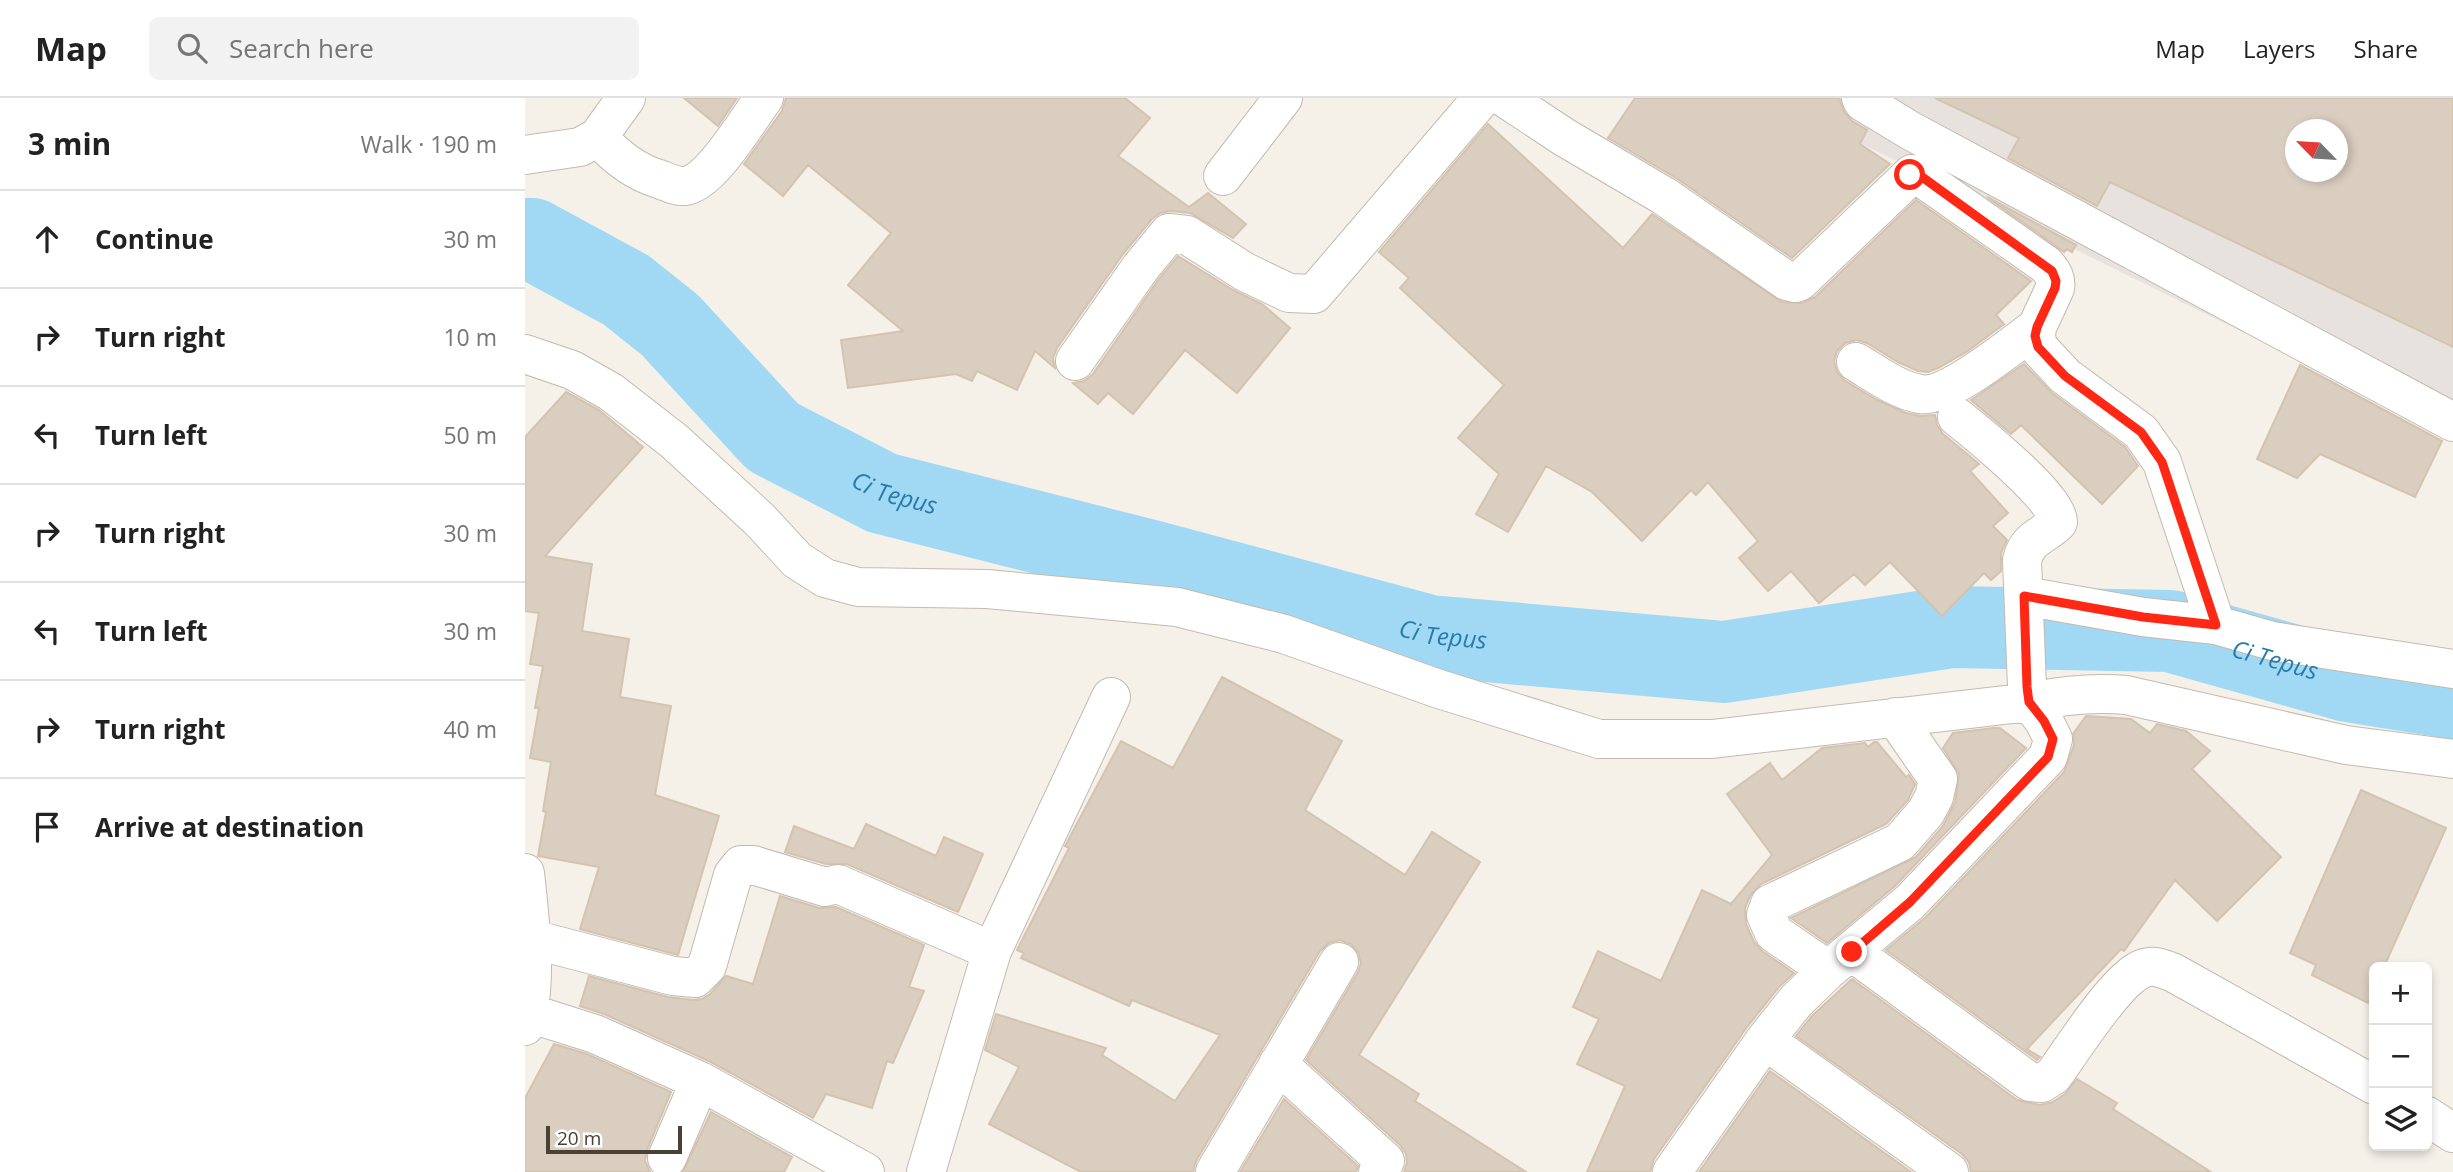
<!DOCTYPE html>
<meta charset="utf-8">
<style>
body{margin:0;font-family:"Open Sans",sans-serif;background:#f2f2f2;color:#222}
.controls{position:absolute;right:21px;bottom:21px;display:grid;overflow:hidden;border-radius:10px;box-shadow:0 4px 10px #0003}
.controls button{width:63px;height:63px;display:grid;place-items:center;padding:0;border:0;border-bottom:2px solid #e0e0e0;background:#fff;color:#222;font:35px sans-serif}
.compass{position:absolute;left:1760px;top:21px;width:63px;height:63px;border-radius:50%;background:#fff;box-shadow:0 4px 10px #0003;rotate:295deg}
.scale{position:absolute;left:21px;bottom:18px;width:136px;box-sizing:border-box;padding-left:7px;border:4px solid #494036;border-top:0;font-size:19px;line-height:24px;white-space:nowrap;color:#494036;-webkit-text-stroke:5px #fff;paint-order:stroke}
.stop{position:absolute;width:21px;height:21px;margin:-16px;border:5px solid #ff2815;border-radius:50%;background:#fff}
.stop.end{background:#ff2815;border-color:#fff;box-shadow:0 2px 7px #0008}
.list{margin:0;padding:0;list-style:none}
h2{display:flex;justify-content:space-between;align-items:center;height:91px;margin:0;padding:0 28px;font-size:30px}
h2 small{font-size:23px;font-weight:400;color:#767676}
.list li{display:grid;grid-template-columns:46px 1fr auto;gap:21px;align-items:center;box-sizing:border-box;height:98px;padding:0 28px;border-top:2px solid #e0e0e0}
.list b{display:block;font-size:26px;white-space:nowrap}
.list em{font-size:23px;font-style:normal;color:#767676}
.icon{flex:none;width:38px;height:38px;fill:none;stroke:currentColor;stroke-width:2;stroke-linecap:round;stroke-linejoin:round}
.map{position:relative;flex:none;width:1928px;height:1074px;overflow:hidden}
header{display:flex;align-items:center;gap:42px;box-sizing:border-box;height:98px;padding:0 35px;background:#fff;border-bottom:2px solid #e0e0e0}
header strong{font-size:33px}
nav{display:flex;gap:38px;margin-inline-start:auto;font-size:24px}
.search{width:490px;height:63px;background:#f2f2f2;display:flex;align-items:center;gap:18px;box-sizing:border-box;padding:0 24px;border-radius:10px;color:#767676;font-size:26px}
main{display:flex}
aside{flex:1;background:#fff}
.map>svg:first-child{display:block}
.industrial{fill:#e7e2dd;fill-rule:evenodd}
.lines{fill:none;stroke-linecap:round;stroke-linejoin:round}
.river{stroke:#a1d9f5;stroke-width:82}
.building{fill:#dacec0;stroke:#d3c3af;stroke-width:2;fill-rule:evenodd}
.minor-casing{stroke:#c4baad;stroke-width:40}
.minor{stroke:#fff;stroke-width:38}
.route{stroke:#ff2815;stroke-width:9}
.labels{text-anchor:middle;stroke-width:7;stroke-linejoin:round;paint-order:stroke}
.water-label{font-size:24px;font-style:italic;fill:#257cac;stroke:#fff}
</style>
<header>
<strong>Map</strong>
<div class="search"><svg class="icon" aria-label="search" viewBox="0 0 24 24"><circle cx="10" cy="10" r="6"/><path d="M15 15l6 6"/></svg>Search here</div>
<nav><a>Map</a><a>Layers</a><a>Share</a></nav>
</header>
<main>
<aside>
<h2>3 min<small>Walk · 190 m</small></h2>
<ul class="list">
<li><svg class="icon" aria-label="ahead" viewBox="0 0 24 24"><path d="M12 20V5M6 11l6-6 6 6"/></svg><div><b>Continue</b></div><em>30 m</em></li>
<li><svg class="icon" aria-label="right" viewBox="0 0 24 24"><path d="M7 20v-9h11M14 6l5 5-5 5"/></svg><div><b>Turn right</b></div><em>10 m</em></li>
<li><svg class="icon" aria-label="left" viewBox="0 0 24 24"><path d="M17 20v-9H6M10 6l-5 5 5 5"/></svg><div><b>Turn left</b></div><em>50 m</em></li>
<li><svg class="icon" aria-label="right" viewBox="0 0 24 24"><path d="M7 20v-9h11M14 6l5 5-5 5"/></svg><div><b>Turn right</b></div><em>30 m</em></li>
<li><svg class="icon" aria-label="left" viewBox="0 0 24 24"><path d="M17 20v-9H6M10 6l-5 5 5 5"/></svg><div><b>Turn left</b></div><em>30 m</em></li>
<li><svg class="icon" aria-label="right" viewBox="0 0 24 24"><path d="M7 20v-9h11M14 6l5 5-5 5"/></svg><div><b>Turn right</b></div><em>40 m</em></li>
<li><svg class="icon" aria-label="arrive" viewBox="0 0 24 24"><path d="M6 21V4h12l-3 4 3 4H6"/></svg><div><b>Arrive at destination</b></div></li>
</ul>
</aside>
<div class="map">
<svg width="1928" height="1074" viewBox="0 0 1928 1074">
<rect width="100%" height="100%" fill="#f5f0e8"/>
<path class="industrial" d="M1286 0H1928V338L1278 17ZM1770 32H1812V74H1770Z"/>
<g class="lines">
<path class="river" id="s1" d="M0 141H7L101 192 145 227 248 339 357 395 626 463 905 538 1199 564 1427 529 1645 533 1823 583 1928 600"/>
</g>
<path class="building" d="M159 0H212L193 28Z
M261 0H600L625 20 593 58 664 109 683 95 721 126 708 140 665 115 646 113 635 115 627 121 598 156 532 250 528 260 530 270 510 253 492 292 452 273 447 283 431 276 323 290 316 242 378 233 323 187 366 135 283 67 258 98 219 66 257 13Z
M1110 0H1314L1319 14 1327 23 1342 32 1335 46 1365 66 1267 160 1151 80 1083 40Z
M1410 0H1928V249L1585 84 1572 108 1483 60 1494 40ZM1770 32H1812V74H1770Z
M963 26 1098 150 1127 116 1257 204 1277 205 1290 199 1391 102 1506 183 1471 217 1479 226 1443 253 1413 270 1403 274 1393 273 1373 264 1342 245 1332 242 1320 245 1312 253 1309 263 1312 274 1319 282 1352 302 1381 315 1396 318 1410 317 1412 327 1418 336 1454 366 1445 373 1483 415 1468 428 1482 442 1476 455V473L1466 482 1459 475 1417 518 1365 464 1340 487 1329 476 1294 505 1266 473 1243 493 1214 460 1233 443 1183 384 1171 397 1166 392 1117 443 1067 394 1021 368 983 434 951 416 974 376 933 340 979 287 875 190 884 180 854 154Z
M1462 99 1551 147 1547 154 1542 151 1539 154Z
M653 158 708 192 737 206 765 230 712 295 660 252 608 316 583 295 573 306 548 285 559 283 568 276 633 182Z
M1499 266 1527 295 1600 349 1613 368 1577 406 1496 327 1486 336 1446 302Z
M1775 267 1917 343 1890 399 1795 356 1772 380 1732 361Z
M41 294 74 312 118 349 20 458 67 466 57 533 104 541 95 599 146 608 130 697 194 718 153 857 55 831 74 769 13 758 21 714 18 713 26 664 5 660 14 610H10L18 568 5 566 14 515 0 513V339Z
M697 579 817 643 780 712 880 777 907 734 955 764 834 957 894 996 890 1003 1001 1074H879L882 1065 881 1056 875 1047 781 962 833 874 836 865 833 854 826 846 815 842 804 845 795 853 671 1063 668 1074H556L464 1026 494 969 460 952 471 916 581 950 577 957 650 1003 695 937 607 902 604 908 496 860 499 855 492 852 544 750 540 748 596 643 648 670Z
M1561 618 1606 621 1625 635 1632 626 1661 633 1685 653 1667 671 1756 759 1692 823 1650 782 1599 853 1596 851 1502 951 1515 959 1512 962 1361 852 1401 819 1539 674 1549 647 1548 636Z
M1469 630H1475L1501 650 1370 788 1302 845 1266 820 1391 759 1418 728 1430 704 1434 676 1418 650 1428 635Z
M1349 644H1352L1381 679 1384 677 1390 686 1383 702 1361 726 1236 786 1225 798 1220 810 1221 826 1229 844 1237 853 1269 875 1254 889 1222 929 1129 1061 1125 1074H1062L1100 988 1052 966 1074 921 1048 909 1073 853 1136 883 1177 792 1206 806 1247 757 1202 696 1245 665 1257 682 1297 650 1340 645 1343 649Z
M1836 692 1921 730 1859 869H1849V891L1843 905 1787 877 1791 867 1765 855Z
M341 726 411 758 419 739 458 756 433 814 322 766H301L260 754 269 728 329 751Z
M255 798 294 810 311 809 399 847 384 889 399 893 368 965 362 963 347 1010 301 996 288 1020 184 963 79 916 55 908 64 878 143 899 168 902 177 901 185 896 201 878 228 886Z
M1327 881 1492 1002 1515 1007 1528 1004 1540 996 1552 981 1592 1005 1588 1011 1686 1074H1446L1444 1064 1437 1056 1271 938 1287 918Z
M29 946 62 956 146 994 122 1052 120 1063 125 1074H0V1000Z
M1245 973 1386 1074H1174Z
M759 1001 833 1068 831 1074H715Z
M186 1014 267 1059 259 1074H158Z"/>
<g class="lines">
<g class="minor-casing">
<path id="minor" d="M980 0 1039 39 1139 98 1262 183 1270 185 1275 183 1387 76 1393 77 1520 166C1527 173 1532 180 1530 190L1512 229 1511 238 1513 249 1540 278 1616 334 1637 364 1691 527
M1336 0 1338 4 1386 33 1928 324
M73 39C89 57 110 74 134 81 142 84 153 89 160 88 187 84 223 21 239 0
M0 57 55 49 73 39 101 0
M698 78 758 0
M0 256 47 272 86 294 149 343 235 422 272 462 300 480 333 489 462 491 652 509 759 536 911 590 1074 641H1187L1505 604 1502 589 1497 462C1503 439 1518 439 1533 424 1534 401 1452 335 1432 319
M550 263 616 169 644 135 662 137 720 174 764 195 789 196 957 0
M1331 264C1351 276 1372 292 1395 296 1423 301 1488 246 1512 229
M1499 498 1618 519 1691 527 1747 543 1928 571
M0 775C5 822 13 883 0 928
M7 841 148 878 170 880 182 868 208 777 216 767H228L300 789 313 786 467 853
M1327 854 1505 984 1517 985 1528 978C1547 952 1588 887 1613 873 1626 865 1637 870 1649 875L1849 987
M1303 872 1249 835 1241 817 1245 806 1375 744 1401 714 1409 699 1413 681 1370 619
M4 915 70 936 175 983 340 1074
M1240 942 1424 1074
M753 966 860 1063 853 1074
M1902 1018 1928 1035
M142 1060 175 983
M401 1074 467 853 586 599
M690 1074 814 864
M1147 1074 1240 942 1271 903 1303 872 1385 804 1523 659 1528 641 1519 623 1505 604C1538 597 1567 594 1601 597L1821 647 1928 661"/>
</g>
<use href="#minor" class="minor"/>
</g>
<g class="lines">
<path class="route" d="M1327 854 1385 804 1523 659 1528 641 1519 623 1504 604 1502 589 1499 498 1618 519 1691 527 1637 364 1616 334 1540 278 1513 249 1510 238 1512 229 1530 190 1531 183 1527 173 1393 76 1385 77"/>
</g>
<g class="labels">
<g class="water-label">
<text dy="8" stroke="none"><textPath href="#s1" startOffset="457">Ci Tepus</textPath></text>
<text dy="8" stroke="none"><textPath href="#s1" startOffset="1024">Ci Tepus</textPath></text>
<text dy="8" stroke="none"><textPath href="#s1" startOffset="1864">Ci Tepus</textPath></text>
</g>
</g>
</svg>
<div class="controls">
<button>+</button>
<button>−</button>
<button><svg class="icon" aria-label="layers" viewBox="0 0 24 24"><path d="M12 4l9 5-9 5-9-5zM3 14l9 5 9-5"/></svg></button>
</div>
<svg class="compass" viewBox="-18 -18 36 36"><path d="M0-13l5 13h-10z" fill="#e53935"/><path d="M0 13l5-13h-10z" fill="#767676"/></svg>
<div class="scale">20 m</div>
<div class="stop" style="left:1385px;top:77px"></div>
<div class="stop end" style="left:1327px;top:854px"></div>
</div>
</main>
